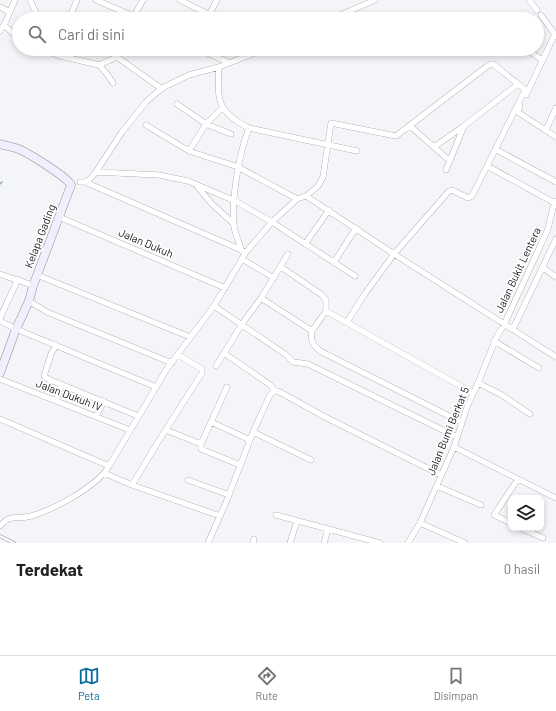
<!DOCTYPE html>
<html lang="id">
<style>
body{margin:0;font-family:Barlow,sans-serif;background:#f6f6f6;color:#222}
.controls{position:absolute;right:12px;bottom:12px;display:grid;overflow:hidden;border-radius:8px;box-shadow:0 2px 6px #0003}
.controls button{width:36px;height:36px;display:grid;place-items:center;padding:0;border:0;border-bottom:1px solid #e0e0e0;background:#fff;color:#222;font:20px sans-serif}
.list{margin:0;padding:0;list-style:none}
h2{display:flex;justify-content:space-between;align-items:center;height:52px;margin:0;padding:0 16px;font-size:17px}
h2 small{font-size:13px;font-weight:400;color:#767676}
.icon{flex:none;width:22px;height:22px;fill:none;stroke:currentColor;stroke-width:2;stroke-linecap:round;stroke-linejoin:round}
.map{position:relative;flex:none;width:556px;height:543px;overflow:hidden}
.search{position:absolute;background:#fff;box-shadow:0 2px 6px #0003;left:12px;right:12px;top:12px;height:44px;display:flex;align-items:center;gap:10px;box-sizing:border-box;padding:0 14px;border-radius:22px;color:#767676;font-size:15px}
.sheet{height:112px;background:#fff}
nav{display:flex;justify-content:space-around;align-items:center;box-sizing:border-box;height:56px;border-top:1px solid #e0e0e0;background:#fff;font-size:11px;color:#767676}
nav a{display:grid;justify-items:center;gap:2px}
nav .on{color:#036c99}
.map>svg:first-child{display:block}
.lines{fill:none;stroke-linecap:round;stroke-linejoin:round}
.stream{stroke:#8aa9bd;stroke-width:1.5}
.lane-casing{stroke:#8c8e91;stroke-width:3.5}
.street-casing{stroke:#8c8e91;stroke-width:6}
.secondary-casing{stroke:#8c8e91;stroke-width:9}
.lane{stroke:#fff;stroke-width:2.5}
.street{stroke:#fff;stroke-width:5.5}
.secondary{stroke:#f3eefe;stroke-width:8}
.labels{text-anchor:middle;stroke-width:3.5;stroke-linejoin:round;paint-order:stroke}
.street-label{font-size:11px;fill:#202022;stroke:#fff}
</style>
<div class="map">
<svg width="556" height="543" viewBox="0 0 556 543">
<rect width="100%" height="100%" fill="#f4f5f9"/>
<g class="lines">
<path class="stream" d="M0 184 2 182"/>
<g class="lane-casing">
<path id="lane" d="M0 536 14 543"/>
</g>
<g class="street-casing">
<path id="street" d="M30 0 39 19
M96 0 140 19
M180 0 218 19
M529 0 537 10
M0 7 10 12
M209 15 217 0
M541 15 556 36
M134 16 143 0
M69 19 77 0
M331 19 375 0
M4 25 19 39
M0 31 6 21 15 0
M41 49 60 56 99 65 117 57 162 89
M198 49 230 63
M526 49 542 60
M245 57 246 49
M99 65 107 74 113 83
M219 67C217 100 217 112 249 128L357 151
M526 95 554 36
M177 104 206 124 231 134
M520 106 518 111 519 113 556 137
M146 125 189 151 238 167 297 199
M410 126 450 161
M546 130 556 108
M434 147 464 126 518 84
M495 149 556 182
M189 151 206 124 223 107
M487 166 555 203
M446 170 464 126
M96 172 159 175 188 181 235 201 272 222 355 276
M80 182H85L90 179 96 172 122 132 146 102 156 93 166 86 189 75 219 67 265 49
M85 182 246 252
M195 184 212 204 234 224
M306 196 394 254 556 357
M59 217 225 288
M305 244 329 210
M242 251C239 243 236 235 234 227 231 199 239 154 249 128
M242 259 274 278
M334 262 356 228
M281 267 322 295 326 300V311L473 393
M542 267 556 277
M0 274C11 279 21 280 33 286
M37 275 190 337
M261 298 312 331C310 340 313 345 320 351L461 422
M29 301 47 312 172 363
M214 306 285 354 293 362 308 364 457 437
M0 318 18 279
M0 321 16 329 156 387
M347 322 364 295 394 254 449 191 452 190 468 198 472 196 525 90
M513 329 556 239
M312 331 326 311
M494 341 539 368
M56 345 51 354 44 376 48 379 138 416
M216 366 242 324 261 298 288 254
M0 379 130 430
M478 383 502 395 530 414
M274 391H278L325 417 441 475
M56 401 62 384
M96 416 104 401
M0 419 109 466 168 367 214 306 246 252 272 222 297 199 306 196 318 186 323 177 331 123 396 136 490 64H493L527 91
M211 422 250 440
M166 430 201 444V449L240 465
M253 432 311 460
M201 444 227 387
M454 447 556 498
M104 473 132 485 220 516
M188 480 229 495
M132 485 158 442 202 373V369L178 355
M437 486 481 505
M276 515 380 543
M420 523 465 543
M511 523 494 515 518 479
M0 526C11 513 17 520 31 516 53 510 98 486 109 466
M521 528 543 538
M208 543 227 500 253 432 270 395 274 391 272 387 269 384 224 353
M253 543 254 539
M290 543 297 521
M324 543 328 529
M408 543 420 523 454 447 467 407 478 383 497 336 504 325 548 229 553 208 556 201"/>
</g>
<g class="secondary-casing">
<path id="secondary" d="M0 144C7 146 15 147 21 150 31 155 67 177 71 185L33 286 29 301 16 329 0 373"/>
</g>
<use href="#lane" class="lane"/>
<use href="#street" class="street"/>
<use href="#secondary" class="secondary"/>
</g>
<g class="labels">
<g class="street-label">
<text transform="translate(40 236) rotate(-69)" y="4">Kelapa Gading</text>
<text transform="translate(146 243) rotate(23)" y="4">Jalan Dukuh</text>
<text transform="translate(518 270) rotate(-65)" y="4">Jalan Bukit Lentera</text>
<text transform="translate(69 395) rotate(21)" y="4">Jalan Dukuh IV</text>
<text transform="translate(448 431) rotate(-68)" y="4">Jalan Bumi Berkat 5</text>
</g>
</g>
</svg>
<div class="controls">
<button><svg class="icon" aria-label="layers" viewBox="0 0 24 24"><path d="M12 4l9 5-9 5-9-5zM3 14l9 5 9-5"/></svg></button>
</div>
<div class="search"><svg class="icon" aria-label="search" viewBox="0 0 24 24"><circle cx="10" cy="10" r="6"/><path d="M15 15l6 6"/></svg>Cari di sini</div>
</div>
<section class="sheet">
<h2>Terdekat<small>0 hasil</small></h2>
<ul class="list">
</ul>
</section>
<nav>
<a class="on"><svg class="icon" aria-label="map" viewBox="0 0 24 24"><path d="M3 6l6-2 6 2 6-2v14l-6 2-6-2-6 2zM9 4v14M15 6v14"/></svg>Peta</a>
<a><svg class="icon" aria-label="directions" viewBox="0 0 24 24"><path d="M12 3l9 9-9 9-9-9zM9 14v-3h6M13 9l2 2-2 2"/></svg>Rute</a>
<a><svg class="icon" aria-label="saved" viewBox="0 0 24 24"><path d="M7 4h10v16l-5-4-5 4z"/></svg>Disimpan</a>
</nav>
